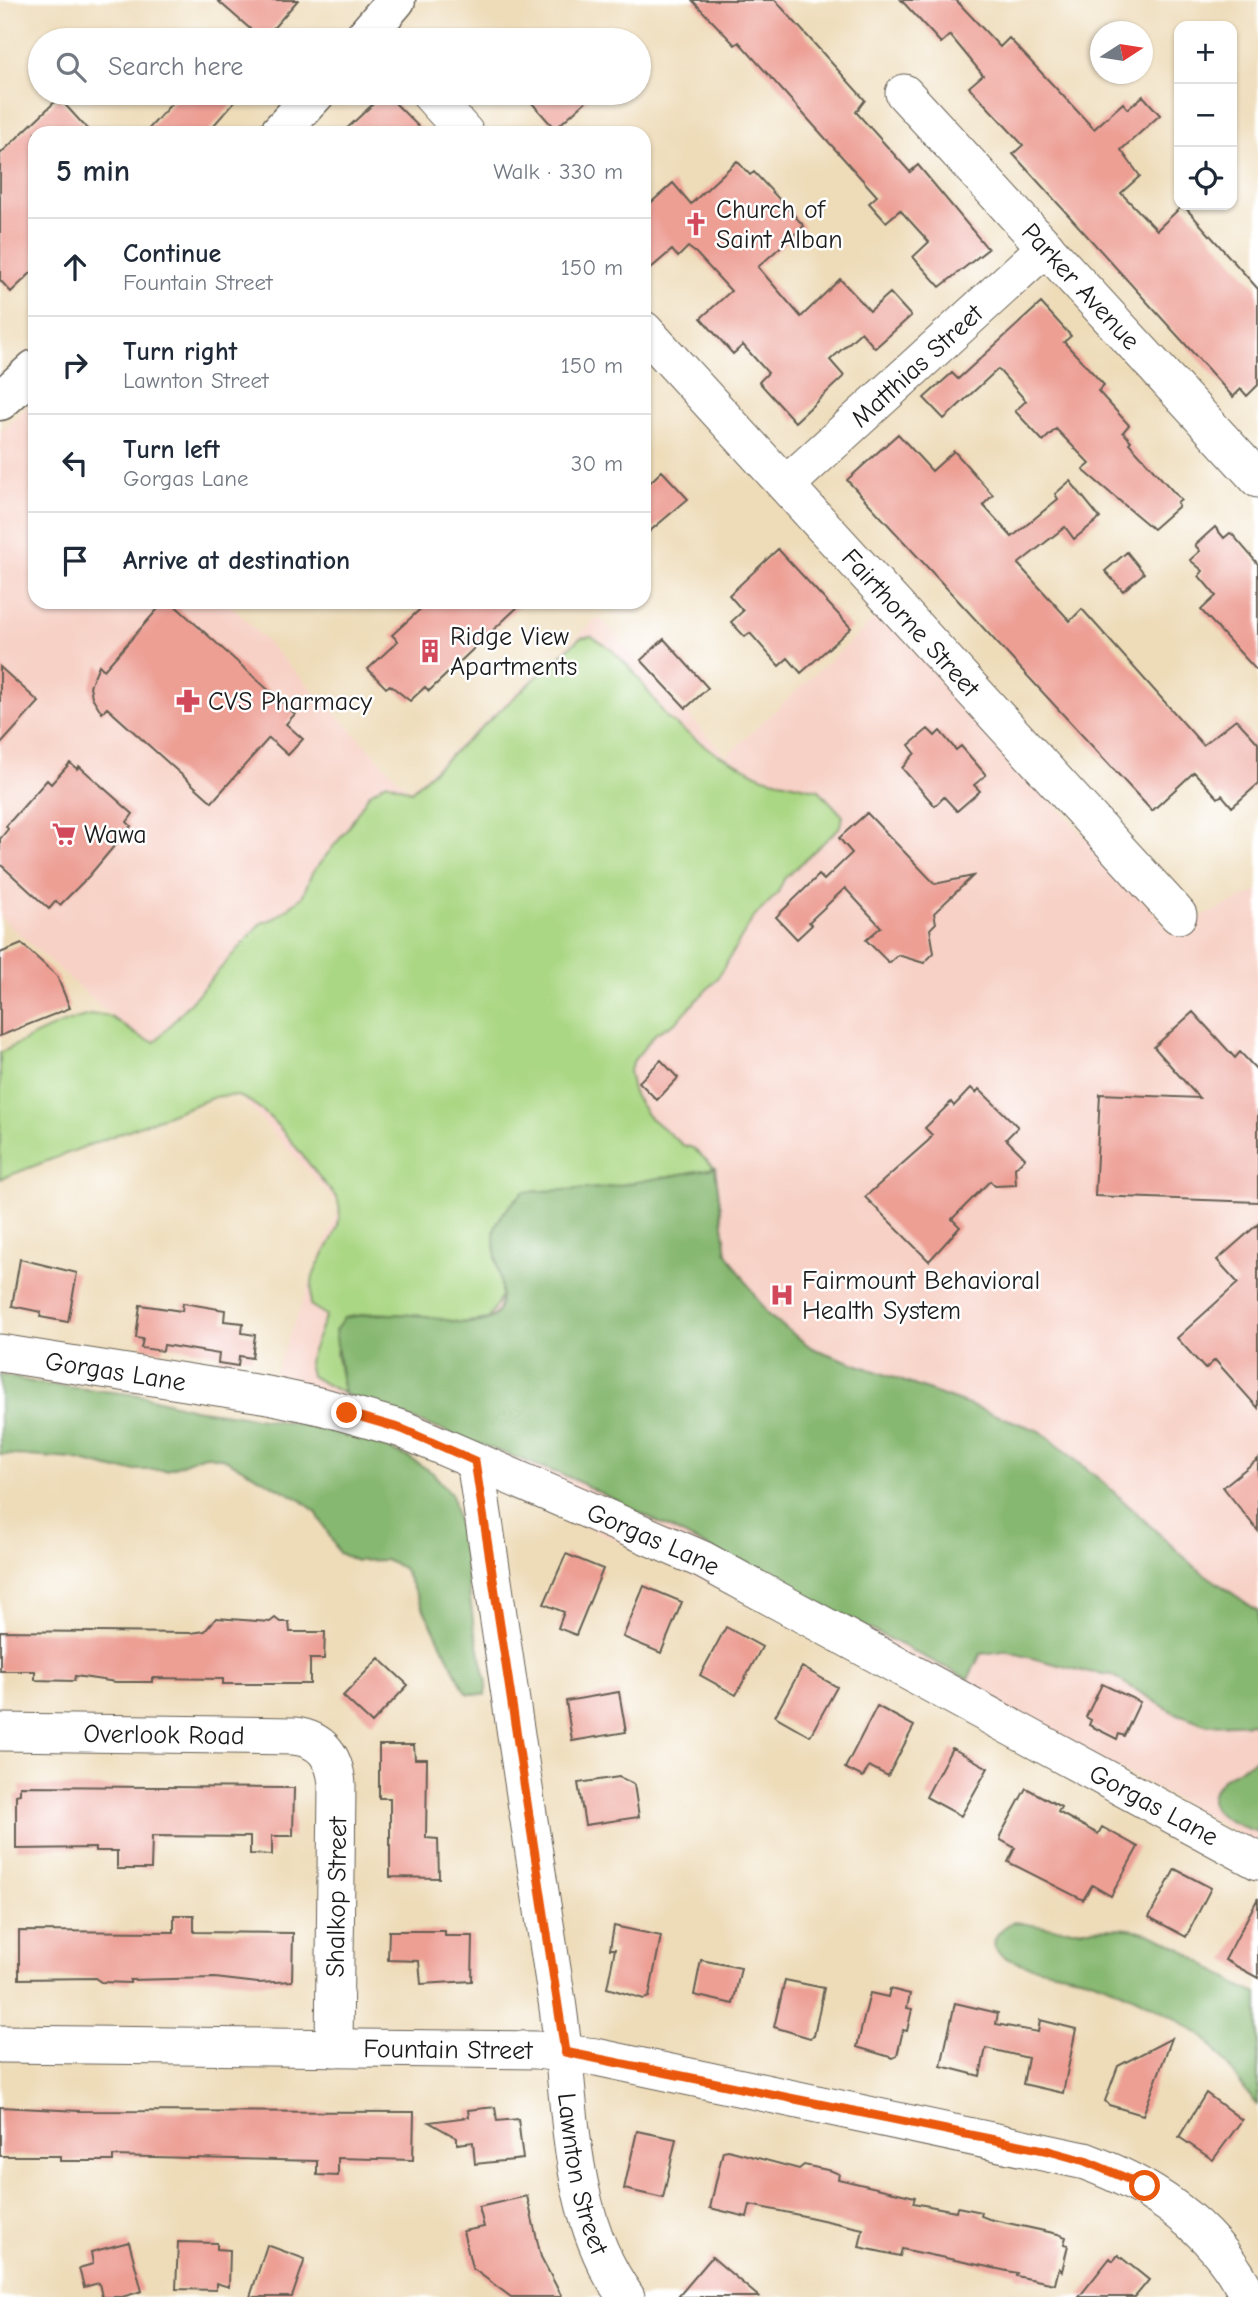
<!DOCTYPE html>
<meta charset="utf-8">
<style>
body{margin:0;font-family:"Comic Neue",sans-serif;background:#f2f2f3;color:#1f2937}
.controls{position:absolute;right:21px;top:21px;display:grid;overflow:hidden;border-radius:14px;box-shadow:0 2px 5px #0004}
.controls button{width:63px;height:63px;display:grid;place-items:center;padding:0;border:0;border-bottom:2px solid #e0e1e3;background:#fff;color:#1f2937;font:35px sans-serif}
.compass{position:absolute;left:1090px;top:21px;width:63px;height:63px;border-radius:50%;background:#fff;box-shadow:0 2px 5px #0004;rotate:78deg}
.stop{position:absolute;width:21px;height:21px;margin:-16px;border:5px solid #ea580c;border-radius:50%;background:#fff}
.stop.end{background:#ea580c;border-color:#fff;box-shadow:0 2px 7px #0008}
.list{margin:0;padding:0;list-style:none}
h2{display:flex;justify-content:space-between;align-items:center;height:91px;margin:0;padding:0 28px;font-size:30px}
h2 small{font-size:23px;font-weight:400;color:#747a83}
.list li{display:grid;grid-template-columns:46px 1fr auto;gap:21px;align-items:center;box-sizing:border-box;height:98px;padding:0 28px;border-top:2px solid #e0e1e3}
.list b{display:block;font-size:26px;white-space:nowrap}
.list p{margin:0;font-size:23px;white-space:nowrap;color:#747a83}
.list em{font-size:23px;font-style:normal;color:#747a83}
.icon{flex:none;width:38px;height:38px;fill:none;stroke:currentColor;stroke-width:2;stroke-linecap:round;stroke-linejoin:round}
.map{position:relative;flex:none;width:1258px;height:2297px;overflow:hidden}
.search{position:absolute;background:#fff;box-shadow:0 2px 5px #0004;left:28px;top:28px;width:623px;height:77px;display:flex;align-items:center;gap:18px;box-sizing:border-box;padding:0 24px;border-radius:38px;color:#747a83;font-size:26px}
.panel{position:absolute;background:#fff;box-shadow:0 2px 5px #0004;left:28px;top:126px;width:623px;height:483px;border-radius:21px}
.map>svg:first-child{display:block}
.built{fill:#f7d1c6}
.green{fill:#aad783;stroke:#637a50;stroke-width:2}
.forest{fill:#87b871;stroke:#526a46;stroke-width:2}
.building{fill:#ed9f94}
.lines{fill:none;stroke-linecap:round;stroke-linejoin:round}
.minor-casing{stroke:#665f53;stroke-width:39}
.major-casing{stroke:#665f53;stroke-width:41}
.minor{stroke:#fff;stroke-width:37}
.major{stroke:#fff;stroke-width:38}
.route{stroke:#ea580c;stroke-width:9}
.labels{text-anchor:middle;stroke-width:5;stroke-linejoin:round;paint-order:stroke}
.poi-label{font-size:26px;fill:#1c1c1c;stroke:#fff;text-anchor:start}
.street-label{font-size:26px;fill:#1c1c1c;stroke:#fff}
</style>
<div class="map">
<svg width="1258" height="2297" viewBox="0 0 1258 2297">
<rect width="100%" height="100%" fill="#fff"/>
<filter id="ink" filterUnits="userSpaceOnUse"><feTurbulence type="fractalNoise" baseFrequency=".0143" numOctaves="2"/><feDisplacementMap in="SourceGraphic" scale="14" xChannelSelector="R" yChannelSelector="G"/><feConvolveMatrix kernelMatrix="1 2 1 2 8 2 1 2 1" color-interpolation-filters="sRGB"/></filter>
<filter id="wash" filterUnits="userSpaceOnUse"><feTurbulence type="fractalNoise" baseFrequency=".00686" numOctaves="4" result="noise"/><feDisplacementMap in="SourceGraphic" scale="28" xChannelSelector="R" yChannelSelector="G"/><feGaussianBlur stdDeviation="1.57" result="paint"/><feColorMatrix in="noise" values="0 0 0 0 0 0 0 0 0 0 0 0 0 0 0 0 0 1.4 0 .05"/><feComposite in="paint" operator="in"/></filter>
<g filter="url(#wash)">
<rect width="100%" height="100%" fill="#eedcb9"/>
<path class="built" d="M35 400V602H228L409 790 599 617 726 756 881 613 1171 931 1258 891V1845L1134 1776 271 1383 340 1206 219 1074 191 1086 0 917V432Z"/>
<path class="green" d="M591 636 610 648 634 672 668 719 712 751 763 777 819 790 843 816 839 828 784 879 777 894 753 918 717 979 676 1022 656 1033 634 1060 629 1071 634 1095 648 1116 683 1145 693 1148 715 1168 604 1188 523 1192 495 1258 504 1292 488 1319 453 1324 427 1316 373 1313 344 1318 336 1352 344 1394 311 1376 308 1361 326 1315 310 1305C312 1296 311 1285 313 1277 322 1248 348 1230 337 1198 311 1171 272 1105 237 1096 231 1095 222 1096 215 1097L0 1179V1053C22 1042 85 1007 108 1016 126 1024 133 1037 155 1042L261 923 275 918 302 897 312 873 346 831 369 794 387 782 411 791 580 638Z"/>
<path class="forest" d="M715 1168 727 1253 768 1315 812 1348 1040 1431 1104 1483 1196 1568 1258 1611V1723L1208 1725 1173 1712 1111 1675 1082 1671 1005 1651 981 1654 968 1679 571 1478 344 1394 335 1331 344 1318C371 1313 396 1313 424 1316 446 1318 464 1328 487 1320 519 1308 486 1248 496 1225 500 1214 515 1201 523 1192L604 1188Z
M0 1375 41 1384 139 1395 194 1409 339 1430 408 1457 433 1473 452 1495 464 1553 474 1628 487 1683 485 1695 466 1693 403 1568 385 1560 356 1561 339 1553 316 1512 301 1500 225 1459 204 1455 167 1470H117L73 1459 0 1454Z
M1258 1757V1832C1236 1825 1191 1810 1221 1781 1231 1771 1247 1766 1258 1757Z
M1015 1922C1033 1925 1051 1929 1069 1929 1094 1930 1120 1925 1144 1932 1184 1943 1218 1979 1258 1994V2105C1235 2083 1222 2049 1196 2032 1164 2010 1127 1992 1091 1979 1067 1971 1015 1968 999 1953 986 1941 1004 1924 1015 1922Z"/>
<g id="blocks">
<path class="building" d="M217 0H298L263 40Z
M692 0H775L865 100 856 112 910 172 918 165 988 249 940 287 913 257 929 242 900 210 886 222 869 203 877 196 739 42 735 45Z
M901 0H956L1000 47 1009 38 1094 129 1123 103 1128 109 1143 96 1160 115 1121 150 1140 176 1121 193 1157 230 1183 205 1258 289V385L1247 396 1241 389 1233 397 1013 154 1023 145 969 87 983 75 950 35 941 43Z
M181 93H242L207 133H145Z
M385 93 425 133H342Z
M523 93H595L555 129Z
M59 98 91 133H35V269L11 292 0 280V154Z
M737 161 750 175 754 172 804 226 758 267 801 317 840 279 870 311 890 293 911 316 875 348 861 332 830 360 844 376 795 422 759 382 768 373 743 345 733 354 701 318 731 291 696 253 688 247 678 257 672 250 644 274V209L673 183 691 204Z
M1041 303 1071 336 1064 342 1104 385 1098 391 1129 425 1123 432 1131 441 1129 443 1181 500 1177 503 1179 506 1153 529 1083 470 1090 464 1056 429 1043 441 1015 411 1026 401 998 369 944 419 924 398 952 373 958 379Z
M898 434 932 471 954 451 993 495 983 505 1012 537 1058 499 1055 494 1070 481 1100 518 1074 539 1065 527 1018 564 1070 621 1082 609 1203 745 1236 719 1258 743V784L1232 807 1222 795 1218 798 1194 772 1152 811 847 480Z
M662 471 688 499 644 536V488Z
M1215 527 1224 538 1230 533 1233 535 1258 564V672L1201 610 1216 596 1199 576 1203 571 1190 560 1200 551 1195 545Z
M778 549 851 628 801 673 788 658 779 666 750 633 745 637 731 622 743 611 729 595Z
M1127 552 1144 573 1123 591 1105 571Z
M164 602H171L295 714 286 724 303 739 288 755 269 738 212 802 107 708 102 713 92 697 90 686 99 665 104 670Z
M428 602H523L429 691 425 687 410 701 390 685 386 688 368 669 398 641 392 635Z
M664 639 708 688 686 708 641 660Z
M0 667 39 702 0 745Z
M928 729 935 736 940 731 956 750 961 746 986 775 974 785 980 791 957 811 944 797 935 806 902 768 915 753 909 745Z
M70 763 77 769 79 766 133 814 127 822 131 826 89 876 60 905 56 901 49 909 0 864V839L8 829 6 826 47 780 51 784Z
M867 813 935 884 973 876 934 913 936 923 930 929 934 953 924 963 898 955 889 963 866 940 881 927 845 888 809 922 812 925 797 939 776 917 819 875 824 880 852 853 839 838Z
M22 944 57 976 70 1008 0 1036V953Z
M1193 1012 1235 1058 1240 1052 1258 1071V1202L1095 1196 1100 1094 1199 1098 1154 1047Z
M661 1060 678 1078 657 1100 639 1082Z
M971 1088 976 1093 979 1089 1018 1127 1006 1139 1025 1158 1015 1168 1016 1185 995 1186 990 1181 952 1219 960 1227 929 1261 865 1197 929 1140 932 1135 925 1128 951 1102 954 1106Z
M1258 1224V1408L1215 1360 1205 1369 1177 1338 1238 1283 1217 1260Z
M20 1259 77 1273 68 1322 40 1317 41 1312 12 1306Z
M183 1303 225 1310 224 1321 243 1323 242 1333 255 1335 252 1358 239 1356 238 1366 218 1363 219 1354 164 1345 163 1351 141 1348 143 1339 136 1338 140 1305 182 1311Z
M1258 1459V1531L1223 1487Z
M566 1554 603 1569 576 1635 558 1628 564 1612 544 1604Z
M644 1586 682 1602 661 1653 623 1637Z
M216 1618 270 1622 275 1618 280 1622H289L290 1632H325L324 1659H310V1684H223V1679L152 1678V1682H116L75 1676 74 1681 35 1680V1671H0V1631L191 1633 205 1631Z
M726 1627 762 1647 736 1695 700 1675Z
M379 1658 408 1685 372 1723 343 1696Z
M802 1667 837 1687 810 1736 775 1716Z
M1102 1684 1140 1702 1124 1736 1119 1734 1117 1739 1089 1725 1091 1720 1086 1717Z
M619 1692 626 1732 572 1741 566 1701Z
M877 1706 914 1726 888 1776 869 1766 863 1777 845 1768Z
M379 1745H414L415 1759H427L426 1838 438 1839 439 1878 390 1877V1798H379Z
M952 1748 988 1768 961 1816 926 1797Z
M619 1777 634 1784 639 1817 585 1825 578 1783Z
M20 1786 294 1788 293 1836H272V1855L250 1854V1837L152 1836 151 1869H117V1851H95V1848L16 1849V1795L20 1794Z
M1026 1788 1061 1807 1058 1812 1098 1834 1102 1827 1138 1847 1111 1896 1092 1885 1083 1900 1008 1862 1015 1848 1001 1840 1000 1836Z
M1175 1869 1211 1888 1186 1937 1149 1917Z
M1258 1898V1978L1225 1960Z
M174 1915H194V1932L293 1933 292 1981 258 1983 215 1978 130 1980V1983L101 1982 95 1978 19 1979V1931L174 1932Z
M614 1926 661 1936 649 1997 644 1999 607 1988 615 1949H610Z
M389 1931H445V1936H473L472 1981 421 1984 419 1961 388 1960Z
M701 1960 741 1968 733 2004 694 1995Z
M785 1980 824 1988 814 2036 810 2038 774 2027Z
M890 1989 910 1994 907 2008 912 2009 907 2031 903 2030 897 2056 893 2058 857 2047 870 1993 888 1997Z
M955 2003 998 2013 996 2024 1038 2032 1040 2020 1076 2029 1063 2093 1023 2084 1028 2058 986 2048 980 2076 941 2066Z
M1172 2038 1143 2115 1109 2105 1105 2101 1118 2066Z
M1206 2093 1242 2120 1213 2160 1179 2137Z
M0 2107 80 2111 414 2112 413 2160 338 2158V2176L317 2175V2161L113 2156V2161H60V2156H0Z
M495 2107 497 2121 518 2119 523 2159 475 2164 473 2142 457 2144V2138L429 2122 469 2117 468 2110Z
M637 2131 676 2139 663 2198 624 2189Z
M728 2150 799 2169 804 2165 832 2171 839 2174 838 2179 915 2197 913 2203 956 2211 957 2207 982 2212 981 2216 989 2219 1058 2234 1066 2237 1064 2244 1068 2245 1062 2271 1059 2268 1055 2284 1016 2276 1017 2273 902 2249 900 2256 859 2247 863 2229 809 2217 750 2205 747 2217 710 2208 723 2151Z
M527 2196 541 2257 562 2297H511L472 2268 463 2231 484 2227 479 2207Z
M129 2242 142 2291 122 2297H102L99 2283 84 2287 79 2268 93 2264 91 2252Z
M178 2242 217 2243V2249L230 2250 229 2287 216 2283V2290L176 2289Z
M267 2245 305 2259 292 2297H250Z
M1118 2255 1149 2280 1135 2297H1079L1110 2258 1113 2261Z
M712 2257 726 2269 759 2297H678Z"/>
</g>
</g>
<g filter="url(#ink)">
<use href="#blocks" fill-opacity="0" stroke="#665f53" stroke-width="2"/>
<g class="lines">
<g class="minor-casing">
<g id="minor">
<path d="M429 93 465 133"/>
<path id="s1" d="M904 93 1258 479"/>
<path id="s2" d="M644 330 1178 915"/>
<path id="s3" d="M786 485 1046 247"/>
<path id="s4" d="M0 1353 268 1395 324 1407 402 1429 703 1560 1258 1861"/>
<path id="s5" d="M475 1461C501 1642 529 1821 557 2001 572 2099 565 2213 626 2297"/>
<path id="s6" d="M0 1732 294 1736C322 1739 335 1757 337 1785L334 2048"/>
<path id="s7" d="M0 2044 536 2050 596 2057 1085 2161C1155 2187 1215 2228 1249 2297"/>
</g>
</g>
<g class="major-casing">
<path id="major" d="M362 40 396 0
M279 133 316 93
M0 401 35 369"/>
</g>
<use href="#minor" class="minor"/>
<use href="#major" class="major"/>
</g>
</g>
<g class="lines" filter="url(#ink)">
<path class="route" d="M347 1413 402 1429 475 1461 565 2052 1049 2151 1085 2161 1145 2186"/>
</g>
<defs>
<g id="church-bare" transform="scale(1.89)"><path d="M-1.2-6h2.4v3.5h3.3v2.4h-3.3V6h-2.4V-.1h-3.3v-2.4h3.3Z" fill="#d1495b" stroke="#fff" stroke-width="2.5" paint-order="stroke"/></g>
<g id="building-bare" transform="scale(1.89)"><path d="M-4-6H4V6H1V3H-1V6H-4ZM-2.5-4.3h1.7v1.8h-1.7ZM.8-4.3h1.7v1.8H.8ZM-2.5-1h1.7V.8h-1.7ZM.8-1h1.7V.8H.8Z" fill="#d1495b" stroke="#fff" stroke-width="2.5" paint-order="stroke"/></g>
<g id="pharmacy-bare" transform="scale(1.89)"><path d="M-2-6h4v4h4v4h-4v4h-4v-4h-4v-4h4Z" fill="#d1495b" stroke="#fff" stroke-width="2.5" paint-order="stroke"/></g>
<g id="supermarket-bare" transform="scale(1.89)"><path d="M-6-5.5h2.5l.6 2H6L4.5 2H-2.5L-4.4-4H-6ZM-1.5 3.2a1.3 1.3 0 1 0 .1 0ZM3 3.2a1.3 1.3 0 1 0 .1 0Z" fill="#d1495b" stroke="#fff" stroke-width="2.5" paint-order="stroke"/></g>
<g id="hospital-bare" transform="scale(1.89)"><path d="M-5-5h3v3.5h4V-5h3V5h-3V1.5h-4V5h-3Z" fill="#d1495b" stroke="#fff" stroke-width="2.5" paint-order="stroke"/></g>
</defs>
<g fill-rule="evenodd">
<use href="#church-bare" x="696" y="224"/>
<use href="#building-bare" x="430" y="651"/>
<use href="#pharmacy-bare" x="188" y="701"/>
<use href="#supermarket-bare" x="64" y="834"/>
<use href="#hospital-bare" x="782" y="1295"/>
</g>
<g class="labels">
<g class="poi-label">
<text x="716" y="218">Church of<tspan x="716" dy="30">Saint Alban</tspan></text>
<text x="450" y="645">Ridge View<tspan x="450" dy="30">Apartments</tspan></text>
<text x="208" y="710">CVS Pharmacy</text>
<text x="84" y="843">Wawa</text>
<text x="802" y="1289">Fairmount Behavioral<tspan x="802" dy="30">Health System</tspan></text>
</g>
<g class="street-label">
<text dy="9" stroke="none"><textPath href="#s1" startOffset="262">Parker Avenue</textPath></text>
<text dy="9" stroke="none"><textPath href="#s3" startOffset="177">Matthias Street</textPath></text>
<text dy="9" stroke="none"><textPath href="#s2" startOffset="396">Fairthorne Street</textPath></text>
<text dy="9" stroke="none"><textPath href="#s4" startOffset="117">Gorgas Lane</textPath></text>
<text dy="9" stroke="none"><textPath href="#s4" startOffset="684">Gorgas Lane</textPath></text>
<text dy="9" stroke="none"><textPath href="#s6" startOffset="164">Overlook Road</textPath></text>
<text dy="9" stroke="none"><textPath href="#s4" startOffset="1251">Gorgas Lane</textPath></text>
<text transform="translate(336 1897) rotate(-89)" y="9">Shalkop Street</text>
<text dy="9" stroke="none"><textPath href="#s7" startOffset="448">Fountain Street</textPath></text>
<text dy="9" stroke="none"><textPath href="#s5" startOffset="721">Lawnton Street</textPath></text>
</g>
</g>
</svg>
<div class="controls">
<button>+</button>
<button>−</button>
<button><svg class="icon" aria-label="locate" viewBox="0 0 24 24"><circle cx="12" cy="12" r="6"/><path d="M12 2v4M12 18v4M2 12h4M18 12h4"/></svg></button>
</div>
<svg class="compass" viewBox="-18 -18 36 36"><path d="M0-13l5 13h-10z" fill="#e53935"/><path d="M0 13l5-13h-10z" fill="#747a83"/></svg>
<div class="stop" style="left:1145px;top:2186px"></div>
<div class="stop end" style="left:347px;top:1413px"></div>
<div class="search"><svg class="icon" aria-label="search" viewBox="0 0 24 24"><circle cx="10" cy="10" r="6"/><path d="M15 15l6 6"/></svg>Search here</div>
<section class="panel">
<h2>5 min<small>Walk · 330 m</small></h2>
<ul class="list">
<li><svg class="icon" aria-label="ahead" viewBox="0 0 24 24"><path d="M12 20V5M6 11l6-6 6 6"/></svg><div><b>Continue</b><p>Fountain Street</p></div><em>150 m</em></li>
<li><svg class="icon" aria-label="right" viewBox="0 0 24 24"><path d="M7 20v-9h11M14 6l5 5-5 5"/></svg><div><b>Turn right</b><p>Lawnton Street</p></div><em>150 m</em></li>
<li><svg class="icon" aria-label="left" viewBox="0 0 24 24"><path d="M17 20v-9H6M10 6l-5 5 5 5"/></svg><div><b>Turn left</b><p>Gorgas Lane</p></div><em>30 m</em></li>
<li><svg class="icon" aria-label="arrive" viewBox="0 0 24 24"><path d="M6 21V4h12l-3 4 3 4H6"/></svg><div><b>Arrive at destination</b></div></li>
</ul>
</section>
</div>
